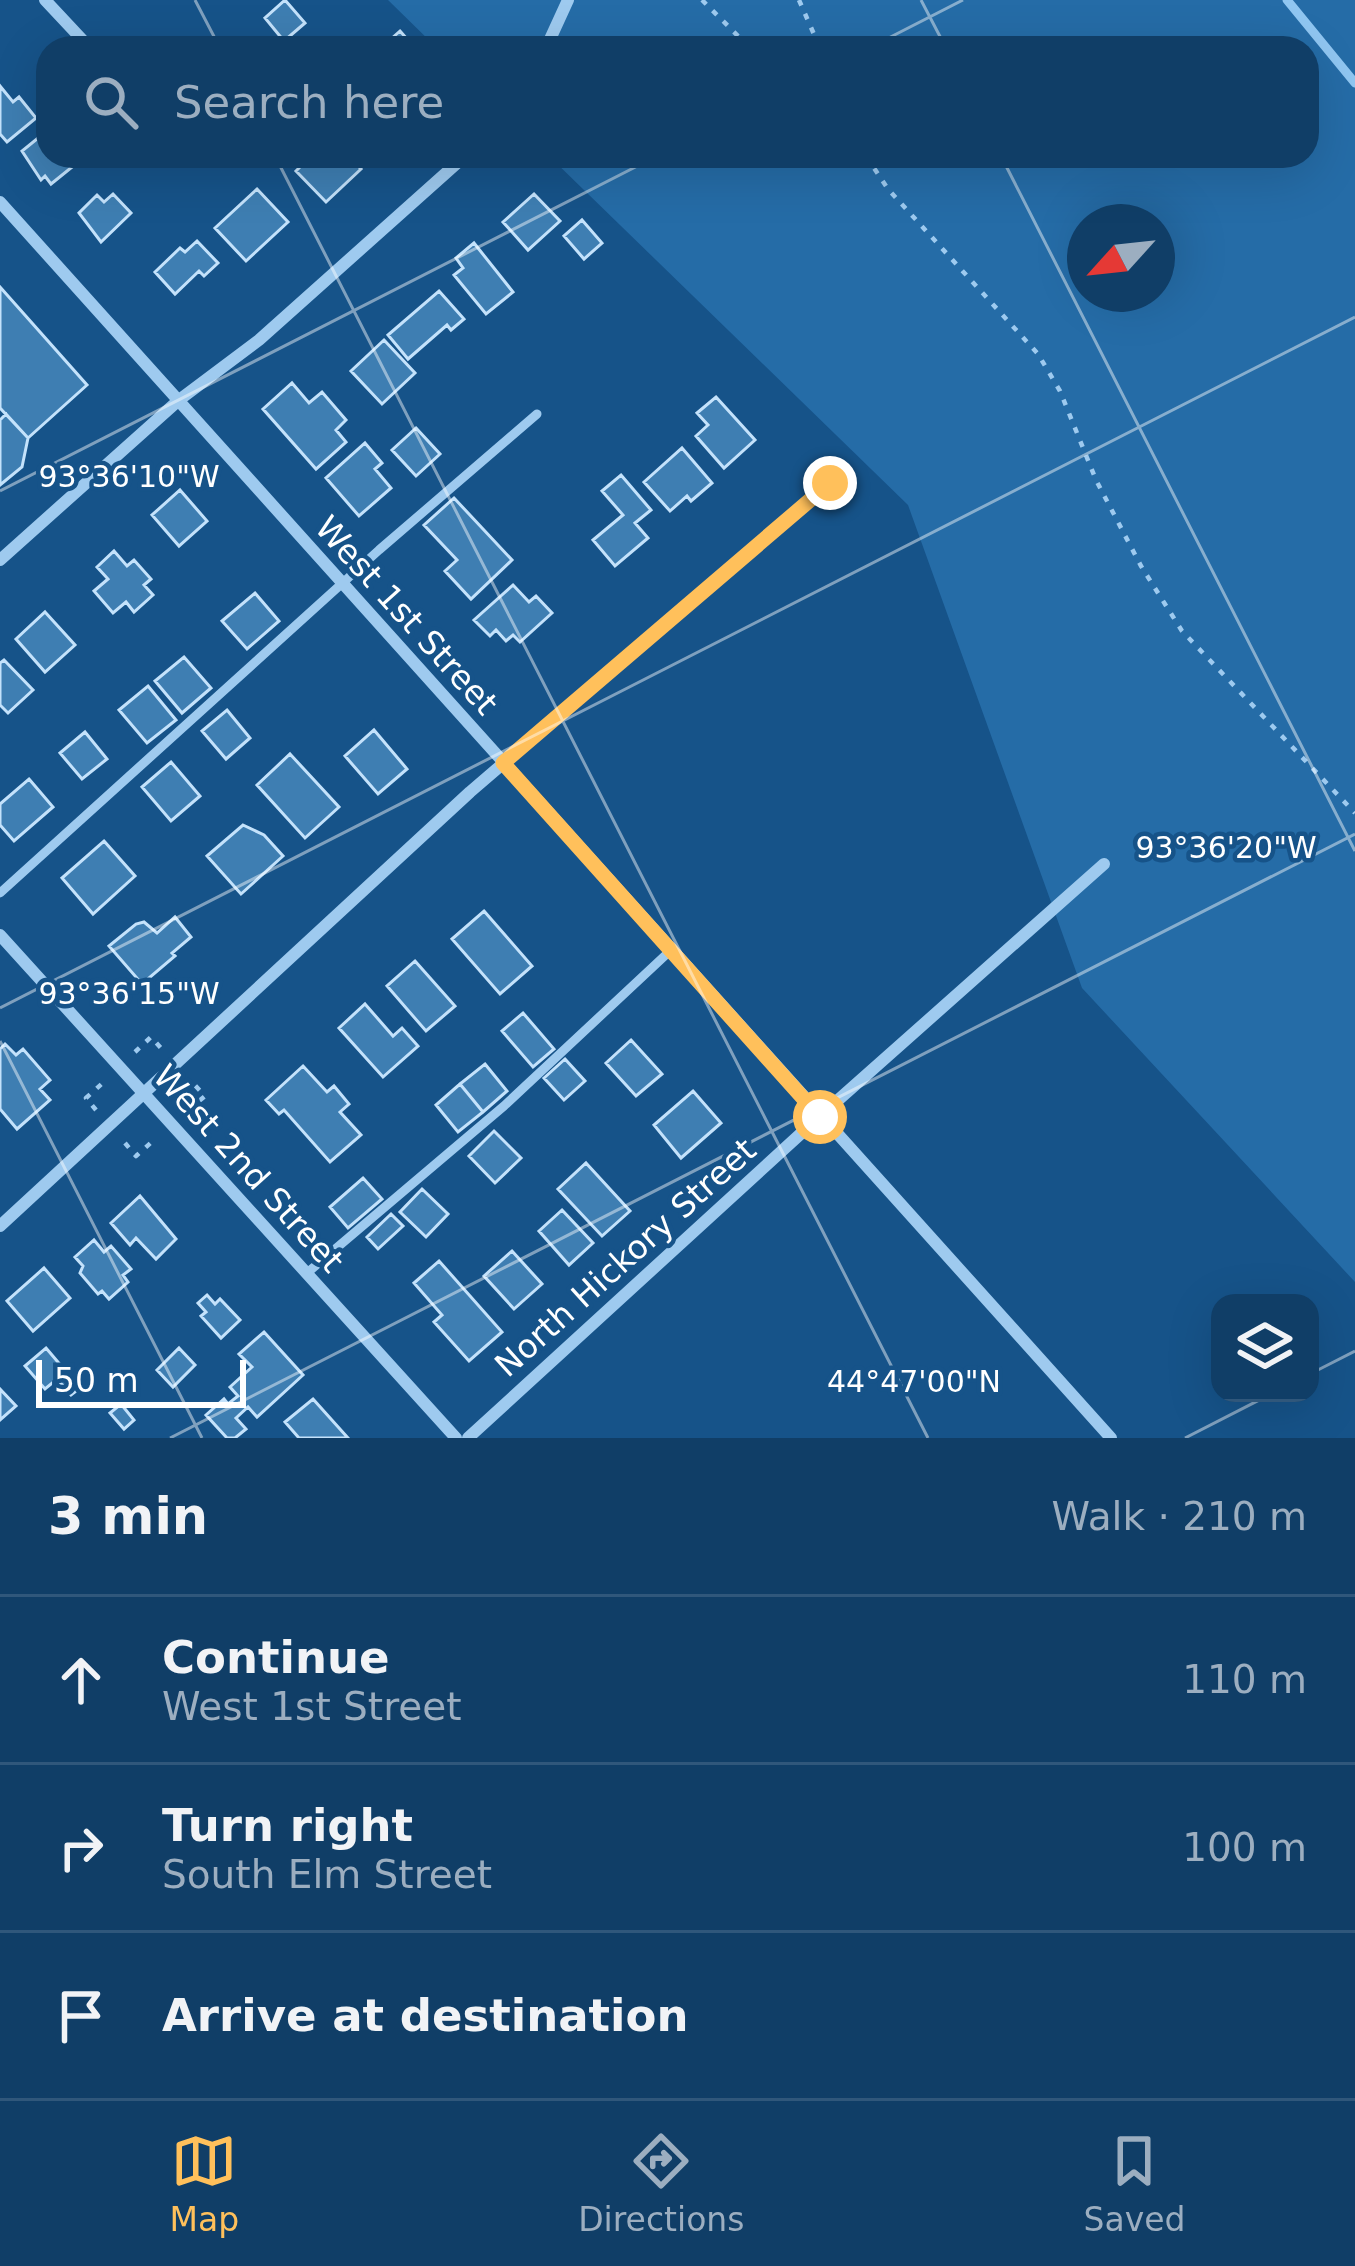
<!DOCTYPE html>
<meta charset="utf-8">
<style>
body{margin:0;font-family:"DejaVu Sans",sans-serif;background:#1e4970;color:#f1f3f6}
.controls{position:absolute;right:36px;bottom:36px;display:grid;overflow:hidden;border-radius:24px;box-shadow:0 12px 48px #0002}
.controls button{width:108px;height:108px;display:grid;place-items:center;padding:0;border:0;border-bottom:3px solid #30577b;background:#103e67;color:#f1f3f6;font:60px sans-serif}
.compass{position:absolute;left:1067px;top:204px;width:108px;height:108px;border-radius:50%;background:#103e67;box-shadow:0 12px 48px #0002;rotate:243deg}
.scale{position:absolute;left:36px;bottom:30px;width:210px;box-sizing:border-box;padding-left:12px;border:6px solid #fff;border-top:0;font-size:33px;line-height:42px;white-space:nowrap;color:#fff;-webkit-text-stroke:9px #165389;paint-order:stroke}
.stop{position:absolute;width:36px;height:36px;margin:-27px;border:9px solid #ffc05b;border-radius:50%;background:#fff}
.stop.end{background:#ffc05b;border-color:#fff;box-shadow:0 3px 12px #0008}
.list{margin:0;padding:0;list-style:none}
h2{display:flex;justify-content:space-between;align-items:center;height:156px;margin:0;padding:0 48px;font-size:51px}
h2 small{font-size:39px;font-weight:400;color:#9caec0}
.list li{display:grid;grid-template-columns:78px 1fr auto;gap:36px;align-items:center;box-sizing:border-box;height:168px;padding:0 48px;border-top:3px solid #30577b}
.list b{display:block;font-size:45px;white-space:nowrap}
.list p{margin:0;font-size:39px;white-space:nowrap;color:#9caec0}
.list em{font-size:39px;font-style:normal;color:#9caec0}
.icon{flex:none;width:66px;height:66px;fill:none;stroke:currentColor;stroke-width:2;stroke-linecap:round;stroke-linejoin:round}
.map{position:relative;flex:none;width:1355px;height:1438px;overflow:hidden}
.search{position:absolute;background:#103e67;box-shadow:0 12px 48px #0002;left:36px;right:36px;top:36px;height:132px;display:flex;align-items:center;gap:30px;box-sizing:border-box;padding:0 42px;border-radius:36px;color:#9caec0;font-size:45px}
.sheet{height:660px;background:#103e67}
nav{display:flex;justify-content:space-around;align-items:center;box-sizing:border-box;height:168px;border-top:3px solid #30577b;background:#103e67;font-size:33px;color:#9caec0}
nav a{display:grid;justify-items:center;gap:6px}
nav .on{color:#ffc05b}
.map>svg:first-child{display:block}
.green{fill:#256ca7;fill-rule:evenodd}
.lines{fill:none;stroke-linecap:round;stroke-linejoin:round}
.stream{stroke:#90c6f1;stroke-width:9}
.building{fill:#3e7eb2;stroke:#c4e2fb;stroke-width:3}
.path{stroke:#9ecaef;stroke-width:4.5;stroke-dasharray:6 9;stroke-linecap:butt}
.service{stroke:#9ecaef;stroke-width:9}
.minor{stroke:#9ecaef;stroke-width:12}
.route{stroke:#ffc05b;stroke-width:15}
.ticks{fill:none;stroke:#fff;stroke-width:3;stroke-opacity:0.45}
.labels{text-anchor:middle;stroke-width:9;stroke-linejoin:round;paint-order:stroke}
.street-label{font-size:33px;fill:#fff;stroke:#165389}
.ticks-label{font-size:30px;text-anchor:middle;fill:#fff;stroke:#165389;stroke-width:9;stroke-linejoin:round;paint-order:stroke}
</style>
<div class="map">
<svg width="1355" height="1438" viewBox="0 0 1355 1438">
<rect width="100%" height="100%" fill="#165389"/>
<path class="green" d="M388 0H1355V1282L1082 988 908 505 549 156H1307V48H437ZM1085 222H1157V294H1085Z"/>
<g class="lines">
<path class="stream" d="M1287 0 1355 83"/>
</g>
<path class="building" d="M285 0 305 23 284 41 265 18Z
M400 31 415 48H381Z
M0 86 13 102 19 97 36 118 7 142 0 134Z
M48 130V156H71L77 163 51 184 45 176 41 180 22 151Z
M311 156H348L361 169 326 202 296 171Z
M257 189 288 222 246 261 215 228Z
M113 194 131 213 101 242 79 213 97 195 104 202Z
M534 194 560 221 528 250 503 222Z
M582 220 602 243 584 259 564 236Z
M197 241 218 263 204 276 199 271 175 294 155 272 180 248 185 252Z
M474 243 513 292 486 314 454 275 463 268 456 258Z
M0 287 87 385 28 438 0 408Z
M439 291 464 319 451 330 447 325 408 359 388 335Z
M384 340 415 373 382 404 351 371Z
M292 383 309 403 322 392 346 420 336 430 346 442 316 469 263 409Z
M716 397 755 440 724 468 696 436 708 425 697 413Z
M6 414 28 438 22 467 0 485V420Z
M416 428 440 454 416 476 392 450Z
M365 443 382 463 375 469 391 488 359 516 326 478Z
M682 448 712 483 691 501 687 496 670 511 644 482Z
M621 475 651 510 635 523 648 538 615 566 593 540 623 515 602 491Z
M180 490 207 521 179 546 152 515Z
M454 498 512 560 471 599 445 571 457 560 424 525Z
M114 551 127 566 134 560 151 579 144 585 153 595 134 612 126 602 113 613 94 591 108 579 97 567Z
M513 585 529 602 536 596 552 613 520 642 513 635 506 641 496 630 490 636 474 620Z
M255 593 279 621 247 649 222 621Z
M45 612 75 645 45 672 16 639Z
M184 657 211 688 182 713 155 681Z
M4 660 33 690 8 713 0 705V663Z
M148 686 176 720 147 743 119 710Z
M227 710 250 738 226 759 202 731Z
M374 730 407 769 378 794 345 756Z
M85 732 107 759 82 779 60 753Z
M290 754 339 807 305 838 257 785Z
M171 762 200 796 171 821 142 787Z
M29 779 53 807 14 841 0 825V804Z
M243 825 264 835 283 856 241 894 207 856Z
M104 841 135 876 93 914 62 878Z
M484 911 532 966 500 994 452 939Z
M175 917 191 937 172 953 175 956 142 984 109 946 136 924 144 922 157 933Z
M415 961 455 1006 426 1031 387 986Z
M365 1004 393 1036 402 1028 418 1046 383 1077 339 1028Z
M523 1013 554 1049 533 1067 502 1031Z
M631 1040 662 1074 636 1096 606 1063Z
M5 1044 16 1055 23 1049 50 1080 40 1089 50 1100 17 1129 0 1109V1049Z
M565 1059 585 1081 564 1100 544 1078Z
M485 1064 507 1091 483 1112 460 1084Z
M303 1066 327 1092 334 1086 349 1104 340 1112 361 1135 330 1162 284 1110 279 1114 266 1100Z
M460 1084 483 1112 458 1132 436 1105Z
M693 1091 721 1123 681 1158 654 1125Z
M494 1131 521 1158 495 1183 469 1156Z
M586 1163 630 1211 602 1236 558 1189Z
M363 1178 382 1199 348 1228 330 1207Z
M422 1189 448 1214 426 1237 400 1212Z
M140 1196 176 1239 156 1259 136 1238 130 1245 111 1223Z
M562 1210 593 1243 569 1265 539 1231Z
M391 1214 403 1226 378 1249 367 1237Z
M94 1240 104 1252 111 1246 131 1269 123 1275 128 1282 109 1299 102 1291 98 1294 80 1273 83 1266 75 1257Z
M512 1251 542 1284 514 1309 484 1276Z
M439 1261 502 1332 469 1361 434 1322 442 1315 414 1283Z
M44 1268 70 1298 33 1331 7 1301Z
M207 1295 215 1304 220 1299 240 1320 221 1338 201 1316 206 1312 198 1303Z
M264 1332 303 1375 257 1417 248 1407 236 1418 246 1429 235 1438H227L206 1415 224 1399 228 1404 238 1396 230 1387 252 1367 239 1354Z
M46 1348 80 1388 71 1395 57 1379 45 1389 25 1366Z
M179 1348 195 1365 173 1387 157 1370Z
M0 1389 16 1406 0 1420Z
M313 1399 348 1438H299L285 1422Z
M121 1404 134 1420 124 1429 110 1413Z"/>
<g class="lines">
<path class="path" d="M702 0 750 48
M799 0 820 48
M866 156 888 189 1038 354 1060 391 1096 480 1141 566 1182 631 1355 813
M135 1052 151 1037 161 1048
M96 1110 86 1098 105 1081
M188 1110 205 1096 191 1081
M125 1143 136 1156 154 1140"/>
<path class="service" d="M0 893 379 550 537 414
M307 1273 504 1106 671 950"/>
<path class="minor" d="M45 0 90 48
M546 48 568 0
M0 202 1111 1438
M0 560 179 400 259 340 465 156
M0 935 456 1438
M0 1226 470 792 830 483
M468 1438 819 1117 1104 864"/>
</g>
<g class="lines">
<path class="route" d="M820 1117 503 763 830 483"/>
</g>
<path class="ticks" d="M195 0 220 48M921 0 946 48M869 48 963 0M275 156 928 1438M1001 156 1355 851M0 491 657 156M0 1008 1355 317M0 1041 202 1438M1310 1374 1355 1351M170 1438 1355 834M1185 1438 1273 1393"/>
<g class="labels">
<g class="street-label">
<text transform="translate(407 615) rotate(48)" y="12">West 1st Street</text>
<text transform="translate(249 1168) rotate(48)" y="12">West 2nd Street</text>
<text transform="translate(625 1257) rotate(-42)" y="12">North Hickory Street</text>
</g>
</g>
<g class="ticks-label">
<text x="129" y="487">93°36'10"W</text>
<text x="1226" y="858">93°36'20"W</text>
<text x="129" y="1004">93°36'15"W</text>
<text x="914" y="1392">44°47'00"N</text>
</g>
</svg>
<div class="controls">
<button><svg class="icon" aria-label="layers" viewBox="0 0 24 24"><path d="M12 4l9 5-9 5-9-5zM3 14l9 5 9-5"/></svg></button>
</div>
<svg class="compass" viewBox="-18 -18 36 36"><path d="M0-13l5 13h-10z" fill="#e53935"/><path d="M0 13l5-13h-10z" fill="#9caec0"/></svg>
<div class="scale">50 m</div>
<div class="stop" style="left:820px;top:1117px"></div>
<div class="stop end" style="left:830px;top:483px"></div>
<div class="search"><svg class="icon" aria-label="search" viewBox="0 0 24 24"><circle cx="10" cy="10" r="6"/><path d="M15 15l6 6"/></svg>Search here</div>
</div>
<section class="sheet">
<h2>3 min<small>Walk · 210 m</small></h2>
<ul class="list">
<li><svg class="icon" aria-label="ahead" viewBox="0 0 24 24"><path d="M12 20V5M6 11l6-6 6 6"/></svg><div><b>Continue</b><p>West 1st Street</p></div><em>110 m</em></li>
<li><svg class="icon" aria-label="right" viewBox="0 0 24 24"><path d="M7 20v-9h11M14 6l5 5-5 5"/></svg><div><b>Turn right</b><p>South Elm Street</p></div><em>100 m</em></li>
<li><svg class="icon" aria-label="arrive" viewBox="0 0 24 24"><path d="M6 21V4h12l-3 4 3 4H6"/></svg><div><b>Arrive at destination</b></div></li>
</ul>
</section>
<nav>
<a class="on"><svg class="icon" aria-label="map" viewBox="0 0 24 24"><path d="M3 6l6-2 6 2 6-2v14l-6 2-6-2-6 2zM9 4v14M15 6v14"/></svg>Map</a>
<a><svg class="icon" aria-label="directions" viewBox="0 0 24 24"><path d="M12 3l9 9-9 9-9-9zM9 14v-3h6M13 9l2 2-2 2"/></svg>Directions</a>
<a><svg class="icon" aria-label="saved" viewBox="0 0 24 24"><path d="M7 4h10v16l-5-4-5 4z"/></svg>Saved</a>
</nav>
